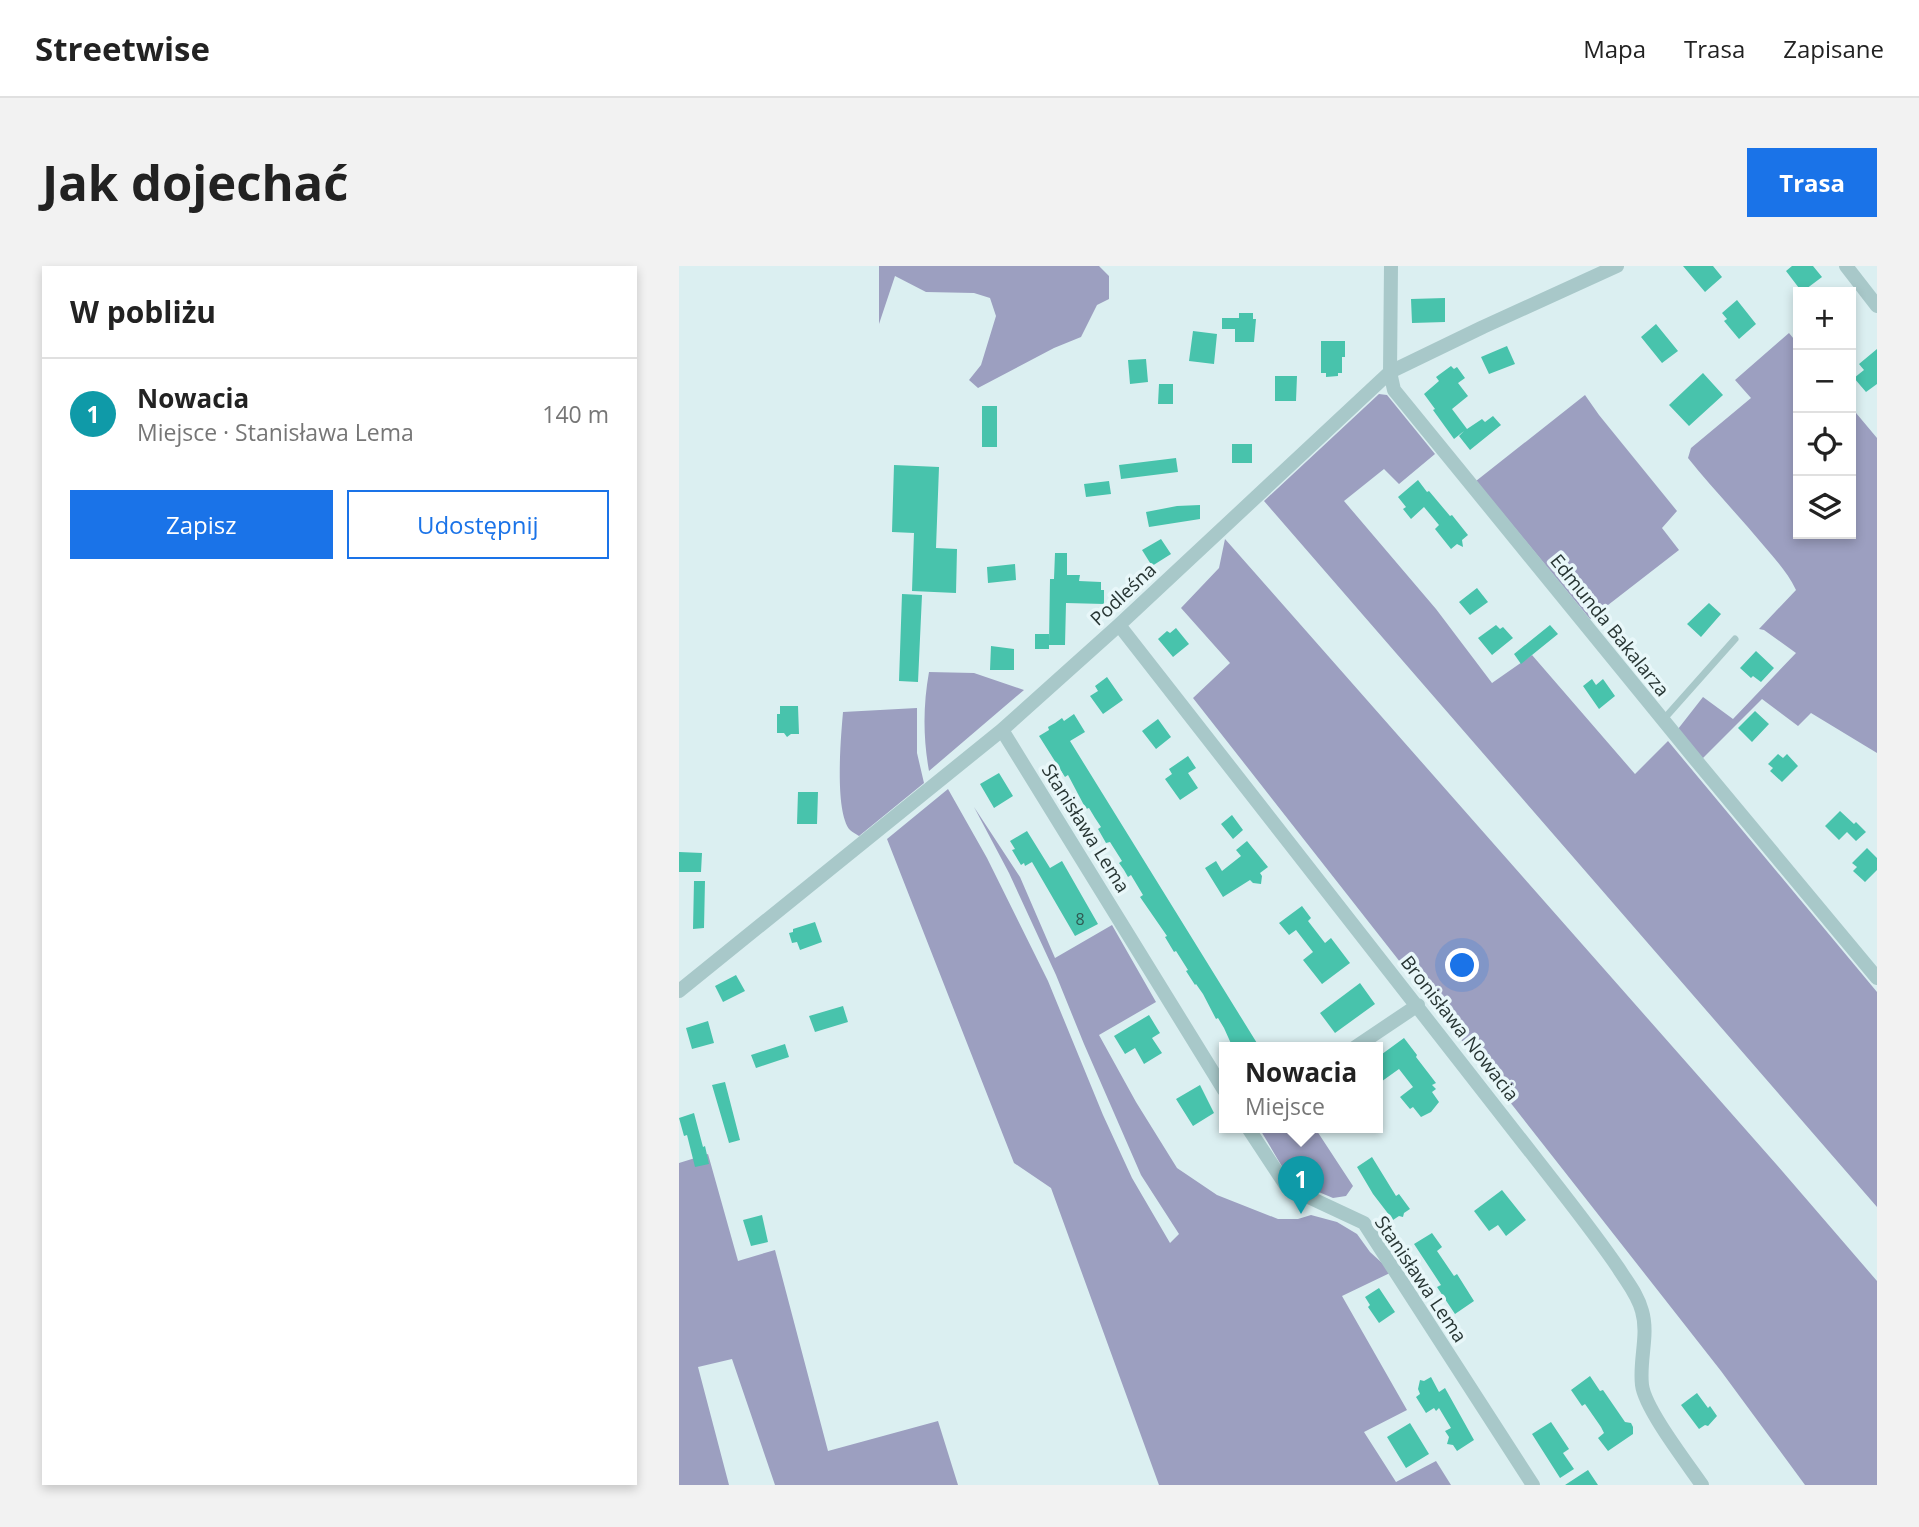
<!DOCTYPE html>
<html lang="pl">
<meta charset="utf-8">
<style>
body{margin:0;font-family:"Open Sans",sans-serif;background:#f2f2f2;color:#222}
.controls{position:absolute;right:21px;top:21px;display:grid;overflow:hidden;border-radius:0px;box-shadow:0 4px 10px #0003}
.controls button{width:63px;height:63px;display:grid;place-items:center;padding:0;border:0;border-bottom:2px solid #e0e0e0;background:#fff;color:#222;font:35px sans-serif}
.you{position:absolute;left:784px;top:700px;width:24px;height:24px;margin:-18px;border:5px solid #fff;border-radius:50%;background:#1a73e8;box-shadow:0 0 0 10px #1a73e833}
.badge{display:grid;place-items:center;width:46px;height:46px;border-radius:50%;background:#1a73e8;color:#fff;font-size:23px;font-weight:700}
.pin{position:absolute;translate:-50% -58px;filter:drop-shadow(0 2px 4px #0008)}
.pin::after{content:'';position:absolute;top:37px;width:24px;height:21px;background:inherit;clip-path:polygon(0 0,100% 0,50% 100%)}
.popup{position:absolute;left:540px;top:776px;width:164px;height:91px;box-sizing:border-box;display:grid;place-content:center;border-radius:0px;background:#fff;filter:drop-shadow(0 2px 5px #0005);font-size:23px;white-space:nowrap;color:#767676}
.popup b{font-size:26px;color:#222}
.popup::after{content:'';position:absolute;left:50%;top:100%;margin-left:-14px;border:14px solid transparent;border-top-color:#fff}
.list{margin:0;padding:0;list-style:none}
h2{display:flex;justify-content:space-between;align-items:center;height:91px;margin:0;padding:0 28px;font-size:30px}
h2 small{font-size:23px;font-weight:400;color:#767676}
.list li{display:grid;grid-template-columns:46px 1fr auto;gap:21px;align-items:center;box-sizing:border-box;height:112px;padding:0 28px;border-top:2px solid #e0e0e0}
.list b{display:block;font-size:26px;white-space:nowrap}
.list p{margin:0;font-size:23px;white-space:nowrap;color:#767676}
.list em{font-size:23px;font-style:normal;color:#767676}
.actions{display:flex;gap:14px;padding:21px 28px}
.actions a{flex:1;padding:16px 0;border:2px solid #1a73e8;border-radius:0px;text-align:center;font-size:24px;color:#1a73e8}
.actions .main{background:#1a73e8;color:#fff}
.icon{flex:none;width:38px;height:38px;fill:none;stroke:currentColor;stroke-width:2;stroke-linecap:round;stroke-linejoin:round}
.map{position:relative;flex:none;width:1198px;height:1219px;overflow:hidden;border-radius:0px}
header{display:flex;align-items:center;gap:42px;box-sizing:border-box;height:98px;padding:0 35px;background:#fff;border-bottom:2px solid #e0e0e0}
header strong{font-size:33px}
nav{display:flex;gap:38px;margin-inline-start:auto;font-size:24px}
.intro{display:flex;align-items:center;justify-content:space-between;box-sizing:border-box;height:168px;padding:0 42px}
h1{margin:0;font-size:49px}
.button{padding:18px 32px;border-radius:0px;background:#1a73e8;color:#fff;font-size:24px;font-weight:700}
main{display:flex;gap:42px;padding:0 42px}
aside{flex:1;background:#fff;border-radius:0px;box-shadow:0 4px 10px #0003}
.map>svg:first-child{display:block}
.green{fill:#9c9fc0}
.building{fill:#48c3ac}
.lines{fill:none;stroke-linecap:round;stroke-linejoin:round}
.lane{stroke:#a8c8c9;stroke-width:7}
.street{stroke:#a8c8c9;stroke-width:14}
.labels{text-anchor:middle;stroke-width:7;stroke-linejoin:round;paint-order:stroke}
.number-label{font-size:16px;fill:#305952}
.street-label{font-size:19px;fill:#283634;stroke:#e8f7f9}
</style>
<header>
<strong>Streetwise</strong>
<nav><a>Mapa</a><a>Trasa</a><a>Zapisane</a></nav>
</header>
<div class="intro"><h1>Jak dojechać</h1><a class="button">Trasa</a></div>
<main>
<aside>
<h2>W pobliżu<small></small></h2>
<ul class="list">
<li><span class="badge" style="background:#0f9aa8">1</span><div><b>Nowacia</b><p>Miejsce · Stanisława Lema</p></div><em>140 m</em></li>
</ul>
<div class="actions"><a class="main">Zapisz</a><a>Udostępnij</a></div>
</aside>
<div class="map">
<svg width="1198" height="1219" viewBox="0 0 1198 1219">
<rect width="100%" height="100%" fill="#dbeff1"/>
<path class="green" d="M200 0H420L430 10V33L418 39 402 71 375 82 299 122 290 114 302 99 317 50 311 32 295 27 247 26 216 10 200 58Z
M1110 67 1119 78V268H1172V141L1198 172V487L1132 447 1119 460 1083 433 1022 494 999 463 1024 431 1054 453 1117 387 1085 364 1080 363 1117 324C1109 307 1097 294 1085 280 1060 250 1033 222 1009 192L1012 182 1072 132 1056 114Z
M700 128 708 129 756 188 720 218 705 203 665 235 757 343 813 417 853 389 956 508 989 475 1198 726V941L585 235Z
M906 129 920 149 998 245 983 262 1000 284 911 353 797 215Z
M546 273 1104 906 1198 1015V1219H1126L1042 1105 514 432 551 397 502 342 540 302Z
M250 406 295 407 345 424 250 505C244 472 244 439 250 406Z
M238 442V487L245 517 180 570C177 568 173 566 171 564 155 545 162 470 164 446Z
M269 523 308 592 369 715 424 849 453 912 491 977 500 968 462 909 405 778 377 709 330 607 295 541 341 611 376 692 433 659 477 736 420 769 457 836 498 902 538 929 599 953H619L632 949 658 956 678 968 691 986 713 1006 663 1030 728 1144 685 1166 717 1216 757 1195 772 1219H480L372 922 335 897 208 573Z
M583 862H636L674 920 667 930 654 932 611 914 582 865Z
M29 888 59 995 96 984 149 1185 259 1155 279 1219H96L53 1093 19 1101 50 1219H0V897Z"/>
<path class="building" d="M1004 0H1034L1043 11 1026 26Z
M1113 0H1134L1143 11 1123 26 1107 5Z
M766 32V56L733 57 732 33Z
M1058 34 1077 58 1060 73 1045 55 1048 53 1043 47Z
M560 47H574V53H577L575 76H556V63H543V52H560Z
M977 58 999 85 983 97 962 71Z
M514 65 538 68 535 98 510 95Z
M642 75H666V91H663V107H659V110L647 111V107H642Z
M828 80 836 98 810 108 802 91Z
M1198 83V118L1187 126 1175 112 1185 104 1180 98Z
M467 93 469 116 451 118 449 94Z
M772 100 775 103 778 101 786 112 779 117 789 130 773 143 788 163 803 153 806 156 814 150 822 159 791 184 780 170 785 165 775 173 754 144 756 143 745 128 760 115 757 111Z
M1024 107 1044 129 1010 160 990 139Z
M596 110H618L617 135H596Z
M480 118H494V138H479Z
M303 140H318V181H303Z
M553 178H573V197H553Z
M497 192 499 206 442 213 440 199Z
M215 199 260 201 257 282 278 283 277 327 233 325 235 267 213 266Z
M739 214 748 226 750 225 771 250 773 249 789 269 783 274 784 281 778 278 772 283 756 263 760 259 745 241 732 253 724 243 727 241 719 231Z
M430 215 432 228 407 231 405 218Z
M521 239V253L470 261 467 246 498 240Z
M482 273 492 288 473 300 463 284Z
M376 287H388V309H401L400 315 422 316V324H425V338L387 337 386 379H370V383H356V368H370V377L371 313H375Z
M336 298 337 314 309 317 308 301Z
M798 322 809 336 791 349 780 336Z
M223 328 243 329 239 416 220 415Z
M1030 337 1042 348 1022 371 1008 358Z
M817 359 821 363 824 361 834 372 813 389 799 372Z
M871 359 879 368 842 398 835 388Z
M497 362 510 378 494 391 479 373 488 365 491 367Z
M312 380 335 383V404H311Z
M1077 385 1095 402 1082 416 1074 410 1072 412 1061 402Z
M428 411 444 434 424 448 411 430 419 425 416 420Z
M913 413 917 419 924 413 936 430 920 443 904 420Z
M101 440H119L120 468H112L108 471 105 467H98V448H101Z
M1076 445 1090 458 1073 476 1059 462Z
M395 448 406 466 391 475 581 782H554L545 762 539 752 537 753 524 728 517 718 516 719 507 705 509 704 497 685 495 686 486 671 488 670 461 631 464 629 452 609 449 611 445 604 440 597 443 595 431 576 427 577 419 563 422 561 416 552 410 542 407 543 389 509 386 511 360 470 370 464 369 461 376 457 383 452 385 455Z
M479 453 492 471 477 483 463 465Z
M1099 488 1104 492 1108 488 1119 500 1103 516 1091 505 1094 502 1089 498Z
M509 490 517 502 509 507 519 522 501 534 486 513 493 508 490 503Z
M320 507 334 530 315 542 301 518Z
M119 526H139L138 558H118Z
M1161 545 1175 558 1177 556 1187 566 1177 575 1168 566 1160 574 1146 560Z
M553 549 564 564 554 573 542 558Z
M348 565 371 602 383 595 419 658 396 670 353 596 346 600 345 597 342 599 333 584 336 583 331 575Z
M568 575 589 601 581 607 583 610 582 618 574 617 571 614 544 631 526 602 537 595 543 605 562 590 557 584Z
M1188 582 1198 592V604L1186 616 1174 605 1178 601 1173 597Z
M0 586 23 587 22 606H0Z
M15 615H26L25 662 14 663Z
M623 640 632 652 629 655 646 677 652 672 671 697 643 718 624 694 634 686 617 664 610 669 600 657Z
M136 656 143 676 121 684 118 676 113 677 110 667 114 666V663Z
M57 709 66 725 44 736 36 720Z
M681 717 696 738 656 767 641 747Z
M164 740 169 756 136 766 130 750Z
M470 749 481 767 473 772 483 787 465 798 456 782 446 788 435 770Z
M29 755 35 777 13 783 7 762Z
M725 772 738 789 737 791 757 817 753 819 757 823 753 826 760 836 752 846 742 851 734 841 731 843 721 831 734 821 720 803 699 818V791Z
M106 778 110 791 77 802 72 789Z
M46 816 61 874 50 877 33 819Z
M521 819 535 847 514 860 497 833Z
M15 847 24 881 26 880 30 898 16 901 8 869 5 870 0 852Z
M693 891 717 930 720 928 731 943 725 947 724 951 720 950 714 954 694 928 678 901Z
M823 924 847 954 827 970 819 959 810 965 795 945Z
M83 949 89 976 72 980 64 954Z
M753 967 763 981 758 985 775 1010 778 1008 795 1035 776 1048 758 1021 762 1019 735 978Z
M700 1022 716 1046 700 1057 689 1041 691 1039 686 1031Z
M911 1110 921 1125 924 1124 946 1156 952 1157 954 1161V1168L929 1185 919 1172 925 1167 922 1161 906 1138 903 1140 892 1124Z
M752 1111 760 1126 766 1122 795 1174 778 1185 774 1179 768 1178 770 1171 766 1165 772 1162 760 1142 757 1145 755 1142 747 1147 737 1131 741 1128 739 1123 741 1114 745 1115Z
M1018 1127 1029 1142 1031 1140 1038 1150 1029 1160 1026 1159 1020 1163 1002 1139Z
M872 1156 890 1183 884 1187 895 1203 881 1212 853 1168Z
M731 1157 750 1188 727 1202 708 1171Z
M909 1204 919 1219H886Z"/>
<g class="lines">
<path class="lane" d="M984 454 1056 373"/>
<path class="street" d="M712 0 711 106 715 124 1016 493 1198 712
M1167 0 1198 40
M440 359 879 921C900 948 921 975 940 1003 948 1016 959 1029 963 1045 970 1069 960 1094 963 1119 966 1143 1008 1197 1023 1219
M323 464 545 824
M0 725 323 464 440 359 711 106 804 61 938 0
M675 782 739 739
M569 862 608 921 685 957 854 1219"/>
</g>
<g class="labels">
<g class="number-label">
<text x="401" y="659">8</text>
</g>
<g class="street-label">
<text transform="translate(444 328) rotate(-43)" y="7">Podleśna</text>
<text transform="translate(931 359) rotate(51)" y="7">Edmunda Bakalarza</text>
<text transform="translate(407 562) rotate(58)" y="7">Stanisława Lema</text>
<text transform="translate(781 762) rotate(52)" y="7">Bronisława Nowacia</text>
<text transform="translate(742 1013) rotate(56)" y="7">Stanisława Lema</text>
</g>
</g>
</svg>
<div class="controls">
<button>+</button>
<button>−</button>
<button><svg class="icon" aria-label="locate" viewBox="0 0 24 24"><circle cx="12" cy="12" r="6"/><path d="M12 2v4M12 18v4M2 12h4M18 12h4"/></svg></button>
<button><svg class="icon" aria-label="layers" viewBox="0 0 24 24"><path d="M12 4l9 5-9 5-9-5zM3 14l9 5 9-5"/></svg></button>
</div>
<div class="you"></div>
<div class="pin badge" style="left:622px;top:948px;background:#0f9aa8">1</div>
<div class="popup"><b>Nowacia</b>Miejsce</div>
</div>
</main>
